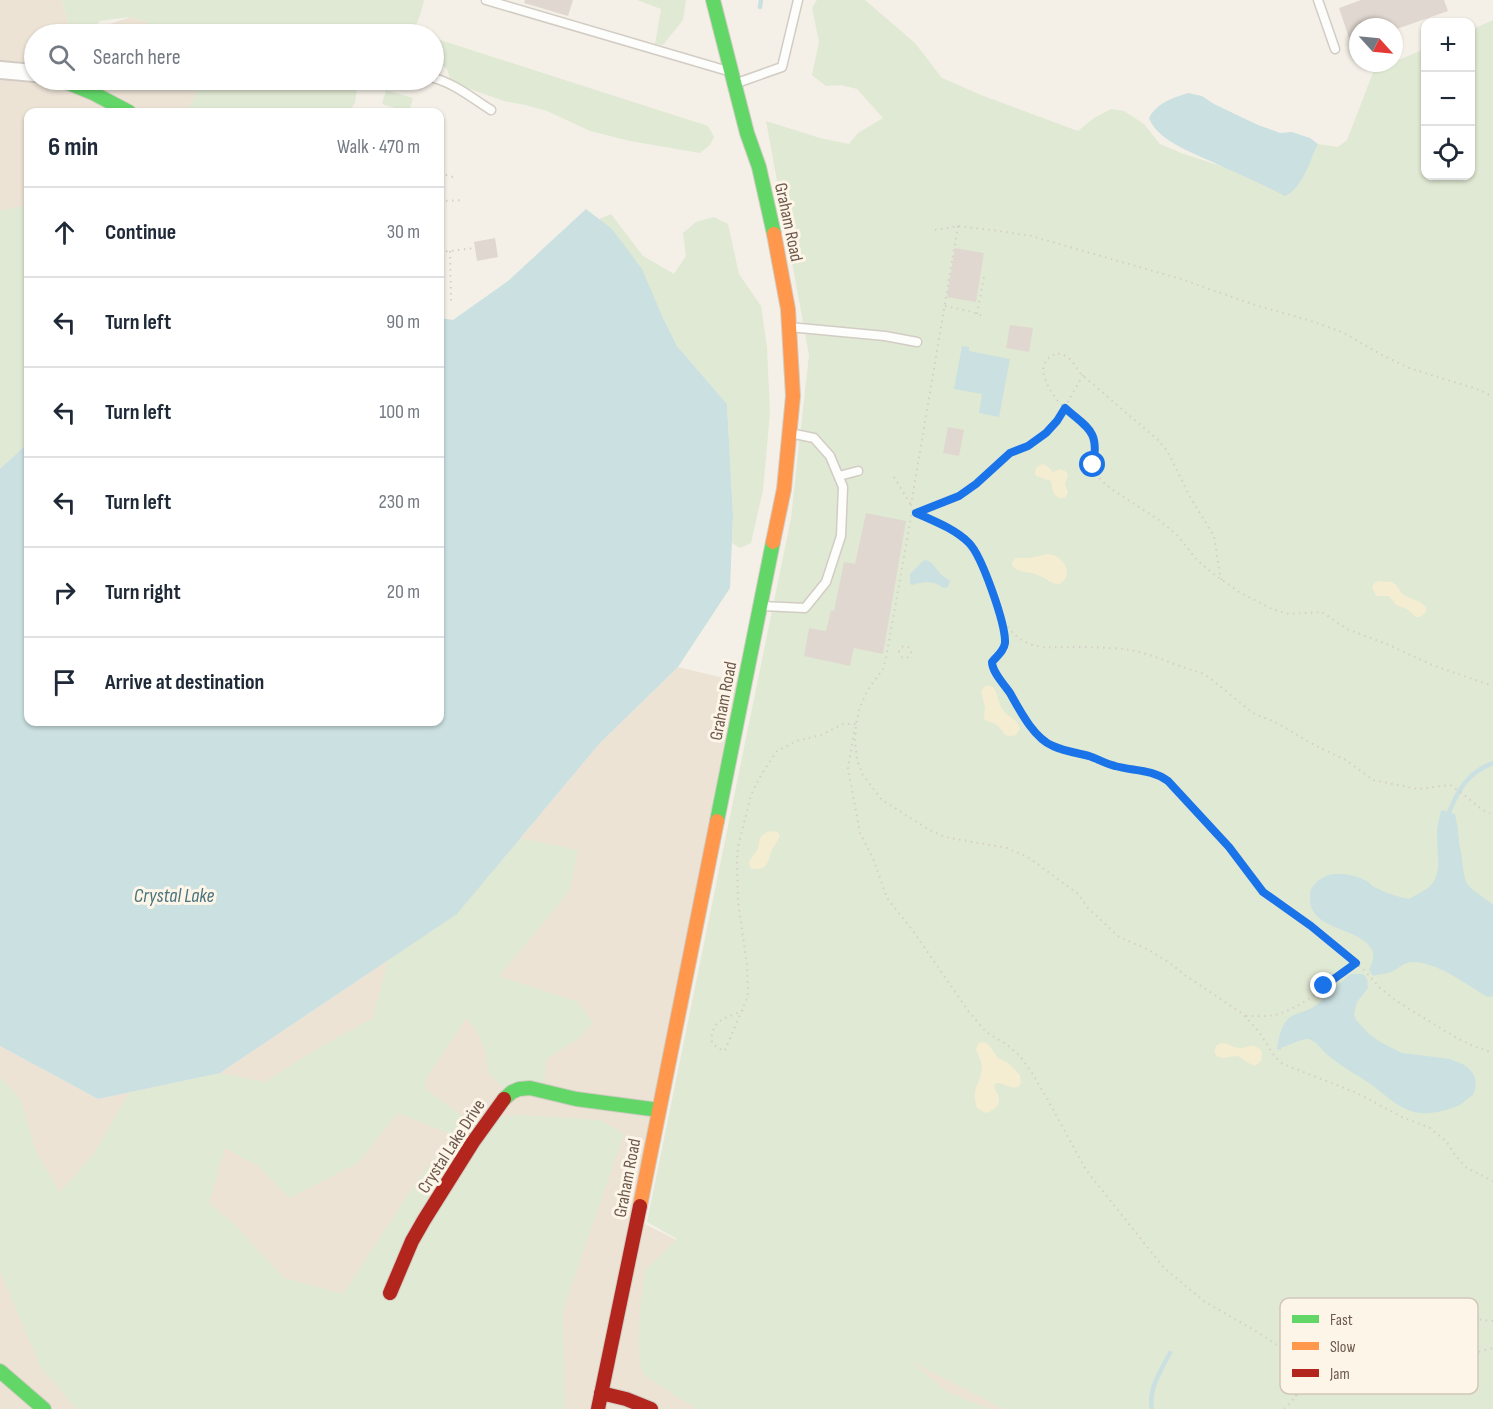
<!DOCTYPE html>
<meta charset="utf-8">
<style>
body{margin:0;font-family:"Sofia Sans Condensed",sans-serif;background:#f6f6f7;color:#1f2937}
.controls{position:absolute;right:18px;top:18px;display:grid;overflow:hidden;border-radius:12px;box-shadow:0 2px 4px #0004}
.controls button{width:54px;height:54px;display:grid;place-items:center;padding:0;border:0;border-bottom:2px solid #e0e1e3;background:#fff;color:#1f2937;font:30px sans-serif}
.compass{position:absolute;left:1349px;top:18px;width:54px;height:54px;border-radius:50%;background:#fff;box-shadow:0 2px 4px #0004;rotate:117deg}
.stop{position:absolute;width:18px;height:18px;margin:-14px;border:4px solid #1a73e8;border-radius:50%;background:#fff}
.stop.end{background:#1a73e8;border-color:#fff;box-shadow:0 2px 6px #0008}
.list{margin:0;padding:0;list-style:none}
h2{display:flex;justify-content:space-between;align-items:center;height:78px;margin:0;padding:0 24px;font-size:26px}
h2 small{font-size:20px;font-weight:400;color:#747a83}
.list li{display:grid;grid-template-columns:39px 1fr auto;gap:18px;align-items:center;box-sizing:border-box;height:90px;padding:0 24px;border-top:2px solid #e0e1e3}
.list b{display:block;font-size:22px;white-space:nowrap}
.list em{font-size:20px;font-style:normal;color:#747a83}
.icon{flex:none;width:33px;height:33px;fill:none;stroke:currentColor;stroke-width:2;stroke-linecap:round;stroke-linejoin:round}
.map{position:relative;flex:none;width:1493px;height:1409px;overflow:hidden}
.search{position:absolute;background:#fff;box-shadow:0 2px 4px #0004;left:24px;top:24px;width:420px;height:66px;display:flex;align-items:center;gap:15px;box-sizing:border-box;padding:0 21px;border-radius:33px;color:#747a83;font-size:22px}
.panel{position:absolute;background:#fff;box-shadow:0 2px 4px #0004;left:24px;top:108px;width:420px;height:618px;border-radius:12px}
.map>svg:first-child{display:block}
.residential{fill:#ece3d5}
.green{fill:#e0e9d3;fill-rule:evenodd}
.sand{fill:#f4edd2}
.water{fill:#cbe0e1}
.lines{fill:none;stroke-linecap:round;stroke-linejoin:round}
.stream{stroke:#cbe0e1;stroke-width:4.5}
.building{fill:#e0d8d0}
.lane-casing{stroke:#d2ccc4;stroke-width:11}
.street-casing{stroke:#d2ccc4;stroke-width:20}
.fast-casing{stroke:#d2ccc4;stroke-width:16}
.slow-casing{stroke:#d2ccc4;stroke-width:16}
.jam-casing{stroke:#d2ccc4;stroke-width:16}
.path{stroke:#d5cfc9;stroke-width:2;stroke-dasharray:1.5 4.5;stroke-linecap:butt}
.lane{stroke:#fdfdfb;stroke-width:8}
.street{stroke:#fdfdfb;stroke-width:16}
.fast{stroke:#63d668;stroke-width:14}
.slow{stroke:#ff974d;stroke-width:14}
.jam{stroke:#b3261e;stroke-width:14}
.route{stroke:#1a73e8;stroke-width:8}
.labels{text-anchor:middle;stroke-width:6;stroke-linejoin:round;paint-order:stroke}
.street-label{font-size:18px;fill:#6d594c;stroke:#fcf5e8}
.water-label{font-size:20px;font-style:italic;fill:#49747e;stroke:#fcf5e8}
.key{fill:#fcf5e8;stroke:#d1c6b9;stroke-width:1.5}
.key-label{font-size:16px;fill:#6d594c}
</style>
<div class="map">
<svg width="1493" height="1409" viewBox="0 0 1493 1409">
<rect width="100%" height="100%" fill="#f4f0e7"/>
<path class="residential" d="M0 0H62L70 28 90 31 130 17 145 21 157 34H34V80H200V82L188 112H28V443L0 469Z
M678 667 745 683 637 1220 795 1300 1004 1409H0V1046L98 1099 220 1073 457 914 599 744Z"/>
<path class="green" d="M62 0H424L421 12 414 32 421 34H157L145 21 130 17 100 21 90 31 70 28Z
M637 0H686L683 20 663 45 655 44 661 9Z
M817 0H865L915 43 942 78 981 95 1078 131 1094 118 1111 109 1124 111 1144 124 1160 144 1181 153 1227 168 1271 189 1303 177 1318 144 1338 147 1347 140 1374 70 1425 49 1426 176H1470L1471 30 1493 20V1409H1004L909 1360 947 1392 990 1409H697L645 1376C632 1353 642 1297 645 1270L677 1239 647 1222 791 518 809 355 766 121 820 138 849 144 858 133 883 118 857 89 841 85 826 86 812 75 819 42 812 8Z
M434 38 708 126 714 137 710 145 700 153 630 141 590 131 547 111 525 105 504 101 464 87 450 79 447 69 434 59Z
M200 80H358L355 103 349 112H188L200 82Z
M386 90 413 98 409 112 382 104Z
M28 205V443L0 469V211Z
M611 214 643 256 674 274 686 256 683 233 696 222 714 217 728 224 739 274 761 306 767 347 770 413 763 490 751 543 740 548 732 543 733 514 727 404 677 346 663 318 599 219Z
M520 838 578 850 569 892 499 976 578 1002 593 1023 578 1039 546 1059 545 1081 504 1089 489 1073 486 1054 478 1033 466 1018 426 1079 424 1088 466 1118 523 1115 601 1120 624 1134 563 1310 565 1409H77L41 1368 0 1271V1077L21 1100 36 1152 60 1192 95 1152 129 1093 220 1073 265 1082 313 1051 373 1018 388 960 457 914ZM398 1113 452 1135 419 1178 343 1294 284 1278 236 1226 209 1203 225 1148 258 1166 289 1198 358 1163Z"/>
<path class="sand" d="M1043 464 1047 466 1053 472 1060 469 1065 471 1068 474 1065 484 1068 492 1065 498C1052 499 1053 490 1051 481L1036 476C1033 470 1037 465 1043 464Z
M1047 554C1063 555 1076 574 1059 584 1050 584 1048 579 1040 576 1030 570 1019 575 1012 565L1013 560 1016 558H1030Z
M1378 581 1392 582 1397 586 1402 594 1410 598 1420 602 1426 607V612L1420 617H1416L1407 609 1396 605 1389 596H1376L1372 587 1374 583Z
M986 685 993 687C998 694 998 703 1003 710 1008 718 1017 718 1020 728L1016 735C1004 738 1005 733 998 726 994 722 988 722 984 719L985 708 981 691Z
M770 831 778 832 780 836C778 841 774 845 772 850 767 862 769 870 752 869L750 867 749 862C751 858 755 854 757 850 762 840 756 836 770 831Z
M983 1042 988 1044 998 1058 1008 1063 1020 1075 1021 1082 1019 1086 1014 1088 999 1083H996L994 1087C995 1090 997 1092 998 1095 1002 1104 994 1111 986 1113L977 1108C970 1088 981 1084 982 1068 982 1061 978 1055 976 1049L979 1043Z
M1221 1043C1228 1043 1234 1048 1240 1048 1251 1048 1253 1040 1262 1052L1261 1061 1255 1066 1250 1064 1238 1056C1229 1056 1222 1061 1215 1054 1214 1048 1216 1045 1221 1043Z"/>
<path class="water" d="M1188 93 1202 96 1214 104 1258 125 1280 133 1292 132 1310 138 1318 144C1310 160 1303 188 1285 196 1264 185 1243 176 1221 166 1200 155 1158 143 1149 118 1157 103 1172 98 1188 93Z
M586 209 612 229 642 269 663 318 677 346 727 404 733 515 730 588 678 667 599 744 457 914 220 1073 98 1099 0 1046V469L28 443V722H440V318L453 320 508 281Z
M962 346 969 347V351L1010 359 999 417 979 413 982 394 954 389Z
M924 560C934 561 935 569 942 575 945 577 947 579 950 581L948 587 943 588C933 580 924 582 912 585L910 584V574Z
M1441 810 1455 814 1458 829V835L1459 837C1458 844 1461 850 1462 857 1462 863 1464 876 1466 882 1471 891 1486 898 1493 905V996L1488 997C1466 985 1439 962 1412 962 1404 962 1398 969 1391 972 1385 974 1379 974 1373 976L1369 970C1372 963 1376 955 1371 948 1357 926 1309 931 1310 897 1310 891 1311 888 1315 884 1328 869 1350 873 1367 881 1369 882 1371 885 1374 887 1384 892 1398 897 1409 899 1417 894 1426 891 1432 884 1443 869 1436 850 1437 833 1437 825 1440 818 1441 810Z
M1351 974H1363L1367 979 1368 988 1357 1002 1354 1014 1356 1020 1369 1034 1382 1043 1402 1053 1450 1059C1455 1062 1460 1062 1464 1065 1476 1072 1479 1085 1472 1096 1467 1098 1465 1102 1461 1104 1452 1109 1439 1112 1430 1113 1404 1116 1388 1096 1369 1083 1356 1074 1342 1067 1330 1057 1323 1052 1317 1041 1309 1039 1300 1038 1290 1046 1282 1047L1281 1050 1277 1049C1279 1038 1281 1025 1289 1018 1297 1012 1307 1012 1315 1006 1328 996 1338 983 1351 974Z"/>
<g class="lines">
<path class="stream" d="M760 7 761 0
M1447 817C1457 792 1466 773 1493 763
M1152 1409C1148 1389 1161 1370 1170 1353"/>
</g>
<path class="building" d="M525 0H573L568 16 524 3Z
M1361 0H1444L1448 11 1394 30V27H1358V59H1356L1339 8Z
M495 238 498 257 477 261 474 242Z
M955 248 984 253 976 302 947 297Z
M1010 325 1033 328 1029 352 1006 348Z
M948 427 964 430 959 456 943 453Z
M866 513 906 521 883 654 854 648 850 666 804 656 809 628 826 631 831 610 834 611 844 562 855 564Z"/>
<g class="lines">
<g class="lane-casing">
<path id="lane" d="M486 0 728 71
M1318 0 1335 49
M434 78C455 84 472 98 491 110
M737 83 782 67 798 0
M789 327 885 336 917 342
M839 476 858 471
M761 606 805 608 826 582 841 536 843 487 830 456 814 438 790 433"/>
</g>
<g class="street-casing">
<path id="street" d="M0 70 34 73"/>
</g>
<g class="fast-casing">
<path id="fast" d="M713 0 747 133 759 167 774 234
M61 80 93 93 129 112
M717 821 773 542
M504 1099 512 1092 519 1089 530 1088 576 1099 659 1110
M0 1371 44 1409"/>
</g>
<g class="slow-casing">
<path id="slow" d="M773 542 784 489 793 396 788 309 774 234
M640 1206 717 821"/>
</g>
<g class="jam-casing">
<path id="jam" d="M390 1293 412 1241 424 1220 473 1142 504 1099
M601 1393 626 1399 651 1409
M598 1409 640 1206"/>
</g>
<path class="path" d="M440 173 453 177
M440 201 464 200
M958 226 911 505 912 510 916 513 912 512 886 658 883 669 867 691 860 707 856 724 855 741 857 760 863 775 882 800 928 829 940 835 950 838 1007 848 1028 857 1078 894 1088 908 1119 937 1149 950 1171 964 1186 976 1243 1014 1259 1032 1275 1057 1283 1064 1357 1093 1402 1117 1430 1128 1446 1141 1455 1155 1467 1168 1493 1181
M935 230 958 226 1000 231 1031 236 1181 279 1255 305 1308 320 1342 332 1380 354 1409 368 1480 390 1493 397
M450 251 451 301
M440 252 475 248
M945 306 969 311 983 316
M977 314 984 276
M1083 375 1057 421 1046 433 1028 446 1010 453 976 484 959 496 926 510 916 513C935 521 957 530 971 545 995 573 988 619 1022 640 1036 649 1049 647 1066 647 1085 647 1111 647 1130 650 1152 654 1174 665 1195 671L1204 674 1211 679 1253 713 1277 723 1316 746 1346 760 1373 780 1418 789 1450 785 1462 793 1481 809 1493 815
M894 477 911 505
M1222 580 1220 575 1214 536 1190 497 1168 452 1158 440 1081 374 1071 360 1064 355 1056 353 1046 360 1043 369 1044 376 1049 388 1057 400 1090 431 1094 438 1096 445 1093 465V469L1097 475 1102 481 1110 488 1159 520 1177 535 1197 560 1211 572 1239 592 1272 609 1289 614 1322 612 1347 629 1389 645 1432 665 1493 686
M1001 621C1007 643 1006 646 992 662V669L1006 686 1022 714 1042 740 1056 748 1091 757 1115 767 1136 769 1162 777 1176 789 1229 847 1263 892 1333 943 1364 970 1381 989 1398 1002 1455 1037 1471 1045 1493 1053
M899 652a6 6 0 1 1 12 0a6 6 0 1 1-12 0Z
M854 732 848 768 860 833 873 858 887 898 913 931 969 1012 986 1032 1006 1044 1020 1056 1032 1073 1049 1102 1086 1170 1164 1268 1205 1302 1259 1333 1290 1354C1299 1365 1300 1384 1295 1397
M743 1010C726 1020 714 1016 711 1040L714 1045 723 1051 725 1050 748 996 747 965 738 901 737 861 738 847 751 795 761 775 777 751 796 741 821 735 843 724H856
M1246 1016C1256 1016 1268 1017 1278 1014 1308 1005 1331 980 1356 963
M1493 1321C1478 1320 1440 1313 1427 1319 1407 1328 1435 1352 1447 1354 1463 1357 1478 1352 1493 1348
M1293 1355 1320 1364H1324
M1284 1409C1294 1399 1303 1388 1312 1378 1319 1370 1326 1361 1334 1355 1363 1335 1410 1345 1442 1353"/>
<use href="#lane" class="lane"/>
<use href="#street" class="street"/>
<use href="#fast" class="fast"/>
<use href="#slow" class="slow"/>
<use href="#jam" class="jam"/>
</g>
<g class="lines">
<path class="route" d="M1093 465C1100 430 1087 428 1065 408L1057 421 1046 433 1028 446 1010 453 976 484 959 496 916 513C934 521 955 529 969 543 982 556 1006 625 1005 643 1004 651 997 656 992 662 992 672 1004 684 1010 693 1020 711 1034 738 1053 746 1064 751 1077 753 1089 756 1098 759 1106 764 1115 766 1133 771 1152 769 1168 781L1229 847 1263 892 1311 926 1356 963 1324 986"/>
</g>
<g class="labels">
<g class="street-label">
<text transform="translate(789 222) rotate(78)" y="6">Graham Road</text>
<text transform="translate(723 701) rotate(-79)" y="6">Graham Road</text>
<text transform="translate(451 1146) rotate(-57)" y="6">Crystal Lake Drive</text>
<text transform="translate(627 1178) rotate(-79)" y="6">Graham Road</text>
</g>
<g class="water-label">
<text x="174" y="902">Crystal Lake</text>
</g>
</g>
<rect x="1280" y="1298" width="198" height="96" rx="9" class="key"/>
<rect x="1292" y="1315" width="27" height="8" fill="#63d668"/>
<rect x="1292" y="1342" width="27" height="8" fill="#ff974d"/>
<rect x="1292" y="1369" width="27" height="8" fill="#b3261e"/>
<g class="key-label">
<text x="1330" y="1325">Fast</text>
<text x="1330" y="1352">Slow</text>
<text x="1330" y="1379">Jam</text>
</g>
</svg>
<div class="controls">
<button>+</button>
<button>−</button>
<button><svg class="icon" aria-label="locate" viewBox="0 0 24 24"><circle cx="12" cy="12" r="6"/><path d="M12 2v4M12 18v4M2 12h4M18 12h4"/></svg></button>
</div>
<svg class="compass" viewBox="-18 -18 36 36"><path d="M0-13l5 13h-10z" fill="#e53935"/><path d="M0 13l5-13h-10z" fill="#747a83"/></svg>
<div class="stop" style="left:1093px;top:465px"></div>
<div class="stop end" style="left:1324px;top:986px"></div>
<div class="search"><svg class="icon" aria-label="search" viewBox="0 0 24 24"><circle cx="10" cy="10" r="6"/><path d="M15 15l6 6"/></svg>Search here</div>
<section class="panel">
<h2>6 min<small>Walk · 470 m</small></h2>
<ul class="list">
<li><svg class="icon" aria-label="ahead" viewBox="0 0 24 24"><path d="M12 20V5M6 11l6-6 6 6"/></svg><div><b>Continue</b></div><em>30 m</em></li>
<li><svg class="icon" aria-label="left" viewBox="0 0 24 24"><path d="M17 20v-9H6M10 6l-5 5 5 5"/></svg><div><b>Turn left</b></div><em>90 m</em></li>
<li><svg class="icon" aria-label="left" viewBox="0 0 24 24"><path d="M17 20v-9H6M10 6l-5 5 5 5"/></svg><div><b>Turn left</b></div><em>100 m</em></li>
<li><svg class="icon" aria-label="left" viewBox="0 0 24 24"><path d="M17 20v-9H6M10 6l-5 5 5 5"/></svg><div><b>Turn left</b></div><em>230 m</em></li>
<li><svg class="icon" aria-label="right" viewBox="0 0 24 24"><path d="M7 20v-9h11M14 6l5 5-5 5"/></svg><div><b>Turn right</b></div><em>20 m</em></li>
<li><svg class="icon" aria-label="arrive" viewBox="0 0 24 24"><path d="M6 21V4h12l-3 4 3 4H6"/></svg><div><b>Arrive at destination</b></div></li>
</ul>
</section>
</div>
